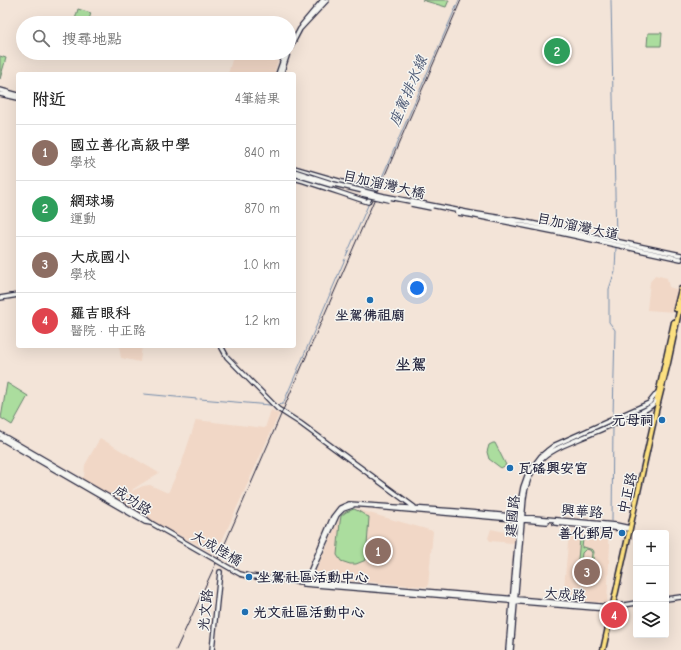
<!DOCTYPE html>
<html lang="zh-TW">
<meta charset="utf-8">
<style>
body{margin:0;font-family:"Comic Neue","LXGW WenKai TC",sans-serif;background:#f2f2f2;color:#222}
.controls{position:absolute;right:12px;bottom:12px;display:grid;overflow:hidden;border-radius:4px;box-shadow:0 4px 16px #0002}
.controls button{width:36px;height:36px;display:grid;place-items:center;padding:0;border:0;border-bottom:1px solid #e0e0e0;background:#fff;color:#222;font:20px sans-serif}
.you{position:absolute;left:417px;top:288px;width:14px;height:14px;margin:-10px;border:3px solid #fff;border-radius:50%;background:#1a73e8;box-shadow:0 0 0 6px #1a73e833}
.badge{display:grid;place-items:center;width:26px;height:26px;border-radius:50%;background:#0f766e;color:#fff;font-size:13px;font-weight:700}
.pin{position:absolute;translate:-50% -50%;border:2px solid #fff;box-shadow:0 1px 4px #0006}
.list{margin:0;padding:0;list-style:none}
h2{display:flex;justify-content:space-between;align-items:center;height:52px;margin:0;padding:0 16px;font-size:17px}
h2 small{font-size:13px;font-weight:400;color:#767676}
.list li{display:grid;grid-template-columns:26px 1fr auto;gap:12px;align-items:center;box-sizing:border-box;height:56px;padding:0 16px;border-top:1px solid #e0e0e0}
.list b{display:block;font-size:15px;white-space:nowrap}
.list p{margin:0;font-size:13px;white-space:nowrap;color:#767676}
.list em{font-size:13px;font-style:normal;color:#767676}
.icon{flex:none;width:22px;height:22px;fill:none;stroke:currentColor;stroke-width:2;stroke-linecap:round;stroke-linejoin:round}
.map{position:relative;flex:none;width:681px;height:650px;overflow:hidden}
.search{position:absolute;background:#fff;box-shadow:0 4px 16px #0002;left:16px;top:16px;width:280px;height:44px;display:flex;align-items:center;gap:10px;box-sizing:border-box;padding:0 14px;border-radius:22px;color:#767676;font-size:15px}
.panel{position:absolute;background:#fff;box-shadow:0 4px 16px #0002;left:16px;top:72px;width:280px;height:276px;border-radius:4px}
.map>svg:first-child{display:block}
.built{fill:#f1d7c6}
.green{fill:#abdd9e;stroke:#66806c;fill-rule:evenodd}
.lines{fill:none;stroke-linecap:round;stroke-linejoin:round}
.stream{stroke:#758cab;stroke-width:1}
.secondary-casing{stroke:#22223b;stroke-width:6}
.primary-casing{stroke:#22223b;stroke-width:7}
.secondary{stroke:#f6f6f2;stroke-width:3.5}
.primary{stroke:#fce080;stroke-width:4}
.rail{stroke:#22223b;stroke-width:1}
.secondary-bridge-casing{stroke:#22223b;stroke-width:6;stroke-linecap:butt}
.secondary-bridge{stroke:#f6f6f2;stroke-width:3.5}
.poi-dot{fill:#1f6fb2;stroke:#f6f6f2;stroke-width:1.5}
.labels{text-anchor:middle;stroke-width:3;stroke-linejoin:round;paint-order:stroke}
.street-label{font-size:14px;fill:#22223b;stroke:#f6f6f2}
.poi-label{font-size:14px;font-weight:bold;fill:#22223b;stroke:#f6f6f2;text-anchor:start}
.water-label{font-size:15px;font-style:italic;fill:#4b5773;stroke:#f6f6f2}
.quarter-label{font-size:16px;font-weight:bold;fill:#22223b;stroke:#f6f6f2}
</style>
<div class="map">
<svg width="681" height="650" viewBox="0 0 681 650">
<rect width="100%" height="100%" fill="#f3e4d8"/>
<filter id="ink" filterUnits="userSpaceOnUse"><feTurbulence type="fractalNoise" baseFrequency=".025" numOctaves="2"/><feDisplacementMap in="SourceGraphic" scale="8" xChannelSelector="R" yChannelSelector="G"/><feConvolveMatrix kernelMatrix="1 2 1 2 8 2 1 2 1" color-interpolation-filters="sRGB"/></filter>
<g filter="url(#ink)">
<path class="built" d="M234 53H280L274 74H228Z
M655 275 667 278 669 287 679 290 674 312 647 310 650 282Z
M119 346H142L140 362 121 358Z
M271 410 279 414 216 554 169 530 127 506 131 493 134 490 143 486 150 485 168 493 182 462 196 420 265 428Z
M100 438 159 473 133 489 126 505 82 479V477H84L85 465Z
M355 509 433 531 428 587 313 577 340 518 345 512Z
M491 529 514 534V542L513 543 490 541 488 538Z
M569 532 608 535V544H610L607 603 563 599Z"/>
<path class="green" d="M422 0H449L446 7Z
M78 9 91 13 88 23H74Z
M648 33H662L661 46H647Z
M550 45H563L564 57H551Z
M0 56 6 58 0 79Z
M7 383 28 396 12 425 1 418Z
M493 443H495L506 465 501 468 489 459 487 452 489 445Z
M354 509C360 511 365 516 369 517L366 560 356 564H350L341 561 337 555 340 522 341 516 346 512Z
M580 539H583L582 548 584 547 593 550 594 552 591 573 586 577 580 574 579 580 576 579ZM586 549 590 550 592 553 590 569 588 573 584 574 580 569 582 553Z"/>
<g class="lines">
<path class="stream" d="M611 0 616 240
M376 191 459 0
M346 256 369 203
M144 394 197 399
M200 399 270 405
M276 405 283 404 345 259
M613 417 615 330 609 322V289L615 271 616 247
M612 521 613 426"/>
<g class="secondary-casing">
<path id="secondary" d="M302 25 323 0
M289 50 300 29 327 0
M278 74 285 54
M281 74 288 53
M0 90 18 95
M0 94 18 98
M294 168 373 191 368 202C343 194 319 185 294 178
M471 213 521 221 681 255
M471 215 556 232 681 259
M0 298 18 295
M221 346 227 357 278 409 300 423 414 507
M0 434 126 507 146 519 151 523
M0 438 145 522 151 523
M376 507 547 522
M555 523 625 529 630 528
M311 573 337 515 343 509 352 506
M304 581 611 607
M304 584 607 609 612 607 636 603
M305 584 333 517 340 508 349 504 455 511 616 525 630 528
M666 599 681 597
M212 650 220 572
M508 650 521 498 523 487 528 473 541 456 547 451 555 445 649 403 657 393
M511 650 524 498C530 453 559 448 593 433 606 428 618 422 630 416 640 412 652 409 658 398"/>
</g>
<g class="primary-casing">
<path id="primary" d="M676 309 681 289
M657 399 674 322
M603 650 656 411 668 363 681 302"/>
</g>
<use href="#secondary" class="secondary"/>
<use href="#primary" class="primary"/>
<path class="rail" d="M176 650 227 539 461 0"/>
<g class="secondary-bridge-casing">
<path id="secondary-bridge" d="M294 171 334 184 384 196 471 213
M294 174 331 185
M362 194 389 200
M411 204 431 208
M458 213 471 215
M151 523 240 574 248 576 301 582"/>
</g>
<use href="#secondary-bridge" class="secondary-bridge"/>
</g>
</g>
<g class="poi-dot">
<circle cx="370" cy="300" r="4"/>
<circle cx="662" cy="420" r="4"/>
<circle cx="510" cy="468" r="4"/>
<circle cx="622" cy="533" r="4"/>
<circle cx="249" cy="577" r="4"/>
<circle cx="245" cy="612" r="4"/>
</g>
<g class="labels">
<g class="street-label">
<text transform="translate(384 184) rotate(13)" y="5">目加溜灣大橋</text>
<text transform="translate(578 226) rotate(12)" y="5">目加溜灣大道</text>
<text transform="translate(627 493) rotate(-77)" y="5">中正路</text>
<text transform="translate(133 500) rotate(34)" y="5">成功路</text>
<text transform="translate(582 511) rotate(4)" y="5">興華路</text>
<text transform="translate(512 516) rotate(-84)" y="5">建國路</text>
<text transform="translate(217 548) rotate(30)" y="5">大成陸橋</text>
<text transform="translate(565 594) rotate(5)" y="5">大成路</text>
<text transform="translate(205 610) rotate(-84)" y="5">光文路</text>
</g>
<g class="poi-label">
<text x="370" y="320" text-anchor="middle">坐駕佛祖廟</text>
<text x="654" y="425" text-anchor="end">元母祠</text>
<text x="518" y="473">瓦磘興安宮</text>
<text x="614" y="538" text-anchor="end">善化郵局</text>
<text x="257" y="582">坐駕社區活動中心</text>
<text x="253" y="617">光文社區活動中心</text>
</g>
<g class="water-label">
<text transform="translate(408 91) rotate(-67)" y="5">座駕排水線</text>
</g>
<g class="quarter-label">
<text x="411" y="370">坐駕</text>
</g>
</g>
</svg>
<div class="controls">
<button>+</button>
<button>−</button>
<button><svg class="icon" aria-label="layers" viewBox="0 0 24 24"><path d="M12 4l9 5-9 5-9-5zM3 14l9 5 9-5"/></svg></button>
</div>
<div class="you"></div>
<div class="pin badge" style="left:378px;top:551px;background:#8d6e63">1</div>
<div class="pin badge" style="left:557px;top:51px;background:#2e9e5b">2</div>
<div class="pin badge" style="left:587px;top:572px;background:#8d6e63">3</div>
<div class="pin badge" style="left:614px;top:615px;background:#e0444e">4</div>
<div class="search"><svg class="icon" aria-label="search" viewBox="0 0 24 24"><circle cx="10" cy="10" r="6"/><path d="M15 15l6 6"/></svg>搜尋地點</div>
<section class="panel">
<h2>附近<small>4筆結果</small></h2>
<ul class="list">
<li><span class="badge" style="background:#8d6e63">1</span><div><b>國立善化高級中學</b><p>學校</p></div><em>840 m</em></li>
<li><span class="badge" style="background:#2e9e5b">2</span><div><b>網球場</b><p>運動</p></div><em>870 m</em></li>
<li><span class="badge" style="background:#8d6e63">3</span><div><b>大成國小</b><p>學校</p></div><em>1.0 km</em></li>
<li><span class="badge" style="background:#e0444e">4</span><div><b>羅吉眼科</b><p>醫院 · 中正路</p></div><em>1.2 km</em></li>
</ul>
</section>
</div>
